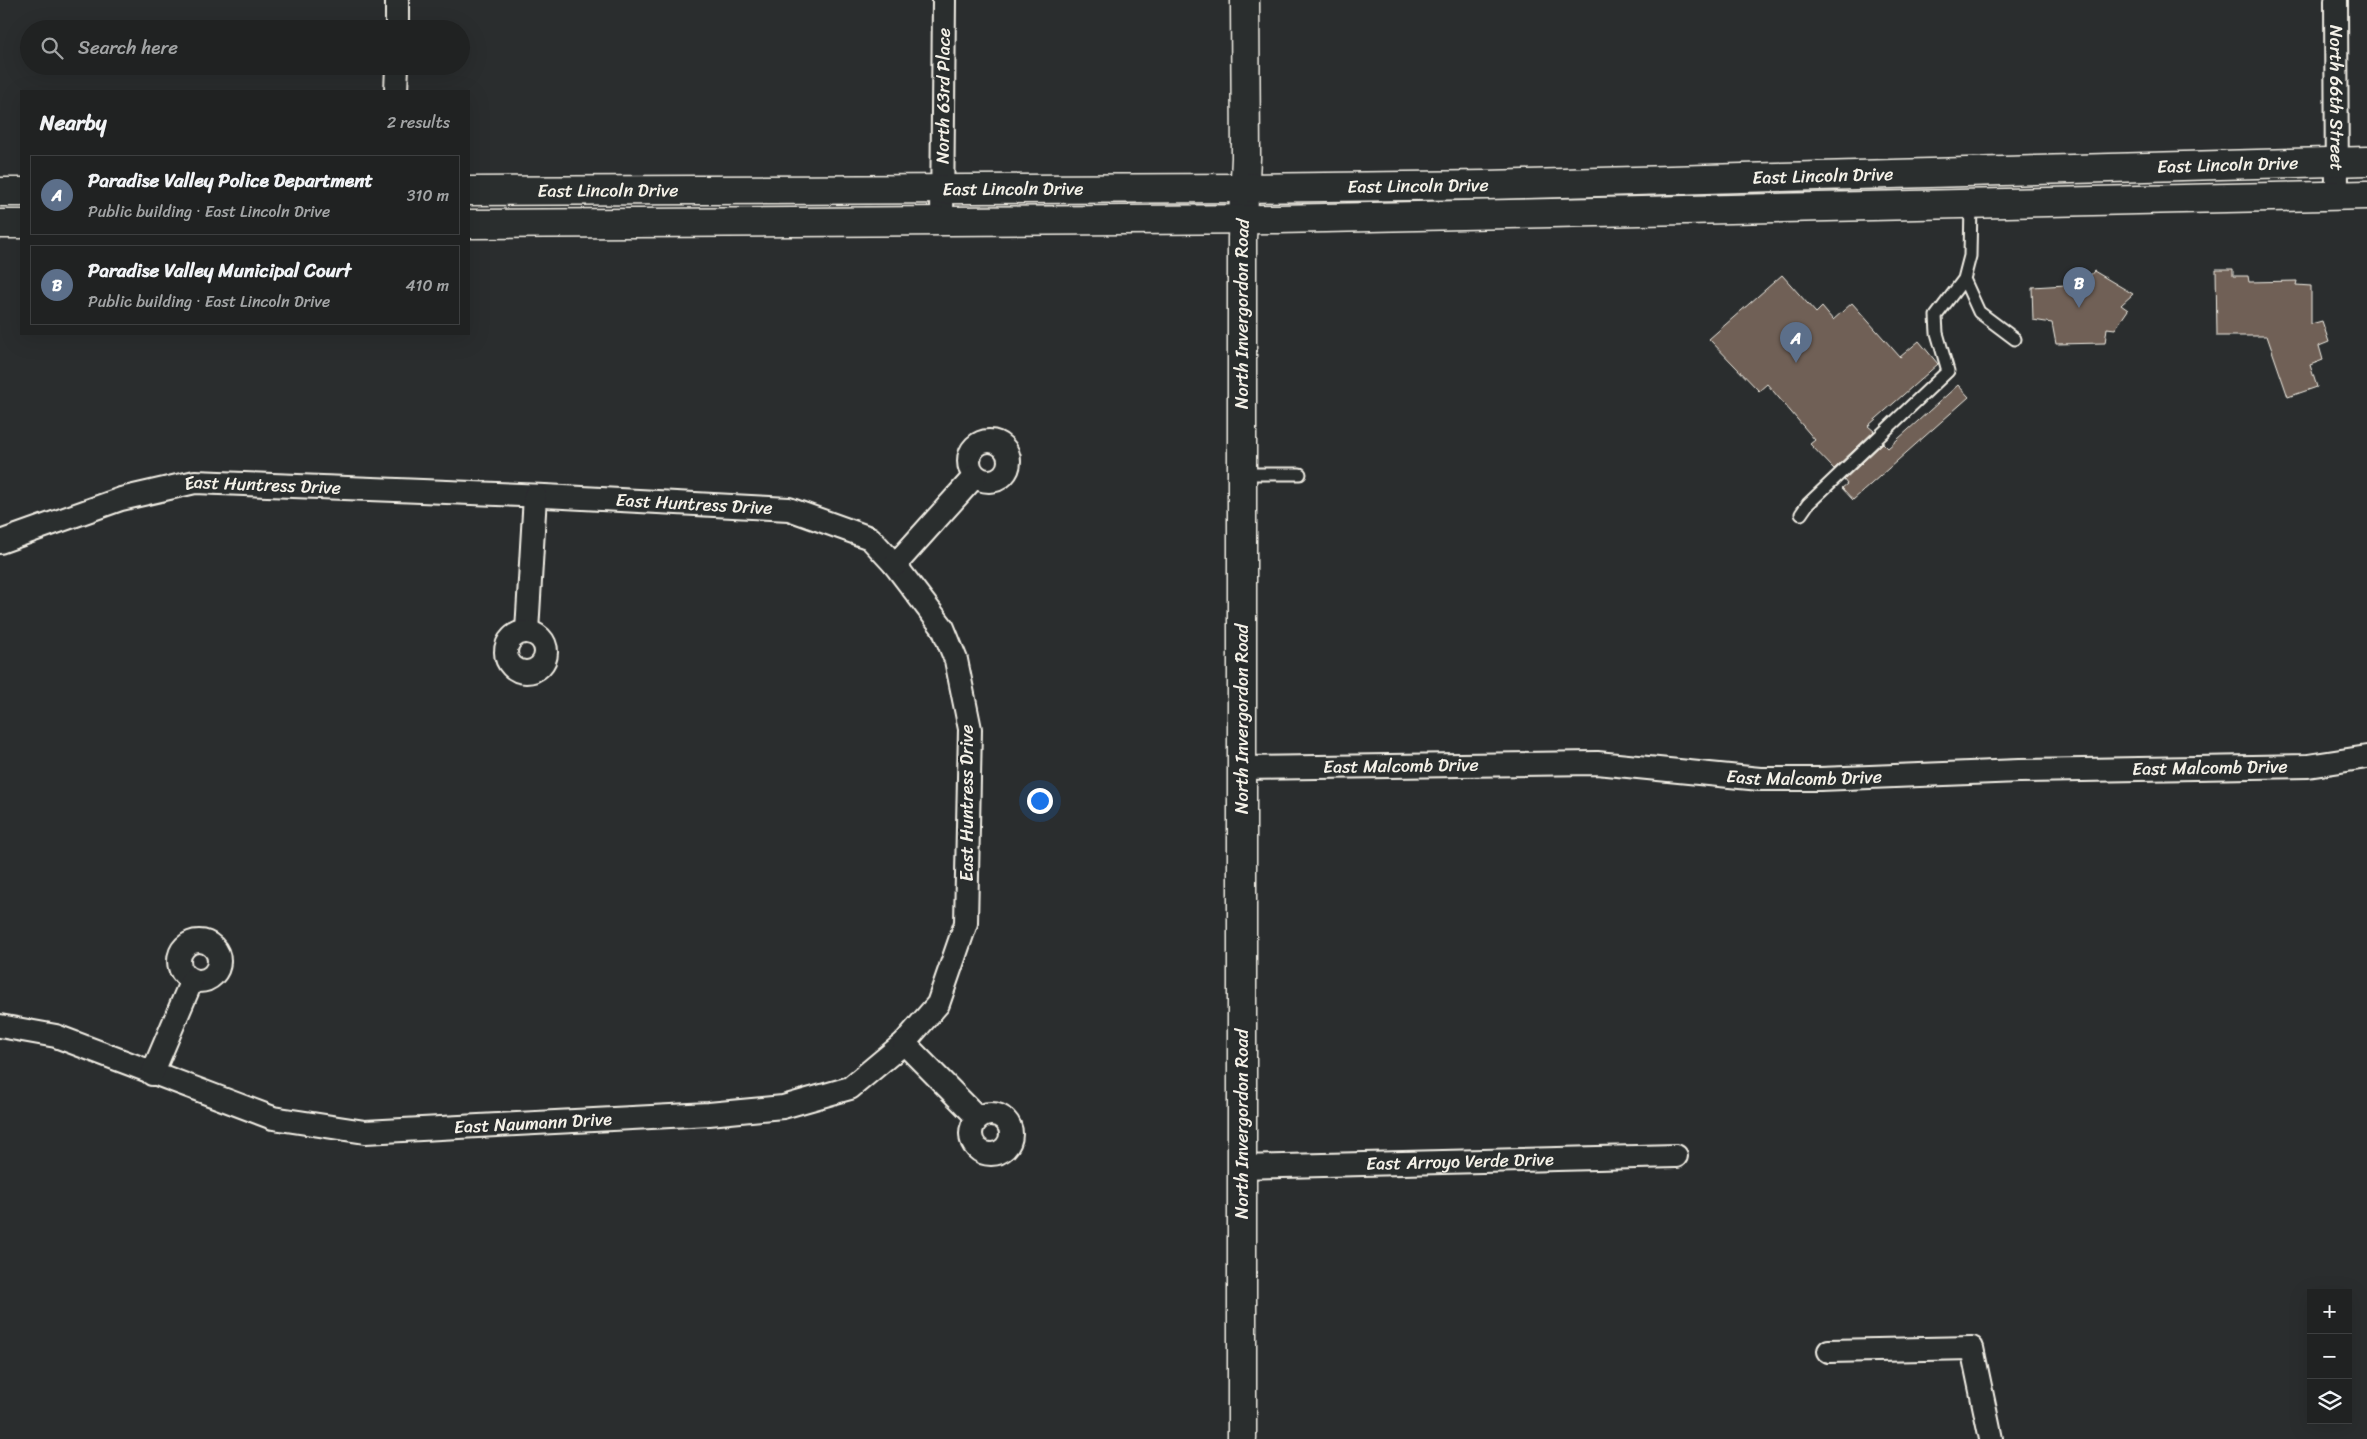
<!DOCTYPE html>
<meta charset="utf-8">
<style>
body{margin:0;font-family:Sriracha,sans-serif;background:#2d2f2f;color:#f1f3f6}
.controls{position:absolute;right:15px;bottom:15px;display:grid;overflow:hidden;border-radius:0px;box-shadow:0 5px 20px #0002}
.controls button{width:45px;height:45px;display:grid;place-items:center;padding:0;border:0;border-bottom:1px solid #3d3f40;background:#202222;color:#f1f3f6;font:25px sans-serif}
.you{position:absolute;left:1039px;top:800px;width:18px;height:18px;margin:-12px;border:4px solid #fff;border-radius:50%;background:#1a73e8;box-shadow:0 0 0 8px #1a73e833}
.badge{display:grid;place-items:center;width:32px;height:32px;border-radius:50%;background:#ffd166;color:#fff;font-size:16px;font-weight:700}
.pin{position:absolute;translate:-50% -41px;filter:drop-shadow(0 1px 2px #0008)}
.pin::after{content:'';position:absolute;top:26px;width:18px;height:15px;background:inherit;clip-path:polygon(0 0,100% 0,50% 100%)}
.list{margin:0;padding:0;list-style:none}
h2{display:flex;justify-content:space-between;align-items:center;height:65px;margin:0;padding:0 20px;font-size:21px}
h2 small{font-size:16px;font-weight:400;color:#a2a4a5}
.list li{display:grid;grid-template-columns:32px 1fr auto;gap:15px;align-items:center;box-sizing:border-box;height:80px;margin:0 10px 10px;padding:0 10px;border:1px solid #3d3f40;border-radius:0px}
.list b{display:block;font-size:19px;white-space:nowrap}
.list p{margin:0;font-size:16px;white-space:nowrap;color:#a2a4a5}
.list em{font-size:16px;font-style:normal;color:#a2a4a5}
.icon{flex:none;width:28px;height:28px;fill:none;stroke:currentColor;stroke-width:2;stroke-linecap:round;stroke-linejoin:round}
.map{position:relative;flex:none;width:2367px;height:1439px;overflow:hidden}
.search{position:absolute;background:#202222;box-shadow:0 5px 20px #0002;left:20px;top:20px;width:450px;height:55px;display:flex;align-items:center;gap:12px;box-sizing:border-box;padding:0 18px;border-radius:28px;color:#a2a4a5;font-size:19px}
.panel{position:absolute;background:#202222;box-shadow:0 5px 20px #0002;left:20px;top:90px;width:450px;height:245px;border-radius:0px}
.map>svg:first-child{display:block}
.building{fill:#6f6056;stroke:#f4f1e8}
.lines{fill:none;stroke-linecap:round;stroke-linejoin:round}
.service-casing{stroke:#f4f1e8;stroke-width:15}
.minor-casing{stroke:#f4f1e8;stroke-width:26}
.tertiary-casing{stroke:#f4f1e8;stroke-width:31}
.secondary-casing{stroke:#f4f1e8;stroke-width:31}
.service{stroke:#2a2d2e;stroke-width:11}
.minor{stroke:#2a2d2e;stroke-width:22}
.tertiary{stroke:#2a2d2e;stroke-width:28}
.secondary{stroke:#2a2d2e;stroke-width:28}
.labels{text-anchor:middle;stroke-width:4;stroke-linejoin:round;paint-order:stroke}
.street-label{font-size:18px;fill:#f4f1e8;stroke:#2a2d2e}
</style>
<div class="map">
<svg width="2367" height="1439" viewBox="0 0 2367 1439">
<rect width="100%" height="100%" fill="#2a2d2e"/>
<filter id="ink" filterUnits="userSpaceOnUse"><feTurbulence type="fractalNoise" baseFrequency=".02" numOctaves="2"/><feDisplacementMap in="SourceGraphic" scale="10" xChannelSelector="R" yChannelSelector="G"/><feConvolveMatrix kernelMatrix="1 2 1 2 8 2 1 2 1" color-interpolation-filters="sRGB"/></filter>
<g filter="url(#ink)">
<path class="building" d="M2216 269H2233V276H2248L2249 282 2297 281 2296 285 2311 286V324L2322 321 2329 342 2319 346 2323 360 2310 365 2317 387 2288 397 2267 336H2217Z
M2094 271 2133 294 2121 305 2128 310 2115 329 2107 328 2105 343 2056 344 2052 323 2033 320 2032 287 2083 284Z
M1782 275 1816 313 1822 307 1833 320 1852 303 1900 357 1919 341 1938 364 1868 426 1874 431 1834 469 1810 444 1815 440 1767 384 1759 391 1709 339Z
M1958 385 1969 397 1853 500 1842 488 1847 484 1844 480 1883 443 1888 448Z"/>
<g class="lines">
<g class="service-casing">
<path id="service" d="M1964 279 1979 312 2015 339
M1242 474H1300
M1801 514 1808 504 1948 371 1937 333 1936 316 1964 279 1970 256 1971 204"/>
</g>
<g class="minor-casing">
<g id="minor">
<path id="s1" d="M2336 0 2337 196"/>
<path d="M397 29V0"/>
<path d="M396 91 397 66"/>
<path id="s2" d="M942 221 944 0"/>
<circle cx="989" cy="461" r="20"/>
<path id="s3" d="M0 542 121 499 195 482 545 496 789 509 870 538 895 565 943 628 956 660 970 729 966 923 938 1004 904 1043 850 1088 783 1107 709 1114 365 1132 273 1118 56 1036 0 1026"/>
<path d="M895 565 975 476"/>
<path d="M527 631 535 496"/>
<circle cx="526" cy="652" r="20"/>
<path id="s4" d="M1243 768 1597 763 1760 779H1820L2019 771 2308 766 2367 757"/>
<circle cx="199" cy="961" r="20"/>
<path d="M904 1043 978 1118"/>
<path d="M152 1074 192 980"/>
<circle cx="991" cy="1134" r="20"/>
<path id="s5" d="M1242 1167 1676 1156"/>
<path d="M1829 1351 1972 1348 1991 1439"/>
</g>
</g>
<g class="tertiary-casing">
<g id="tertiary">
<path id="s6" d="M1242 1439V238L1246 158 1245 0"/>
</g>
</g>
<g class="secondary-casing">
<g id="secondary">
<path id="s7" d="M469 191 1245 188 1487 185 2367 161"/>
<path d="M0 192H21"/>
<path d="M0 224H21"/>
<path d="M469 224 1279 219 2367 195"/>
</g>
</g>
<use href="#service" class="service"/>
<use href="#minor" class="minor"/>
<use href="#tertiary" class="tertiary"/>
<use href="#secondary" class="secondary"/>
</g>
</g>
<g class="labels">
<g class="street-label">
<text dy="6" stroke="none"><textPath href="#s2" startOffset="125">North 63rd Place</textPath></text>
<text dy="6" stroke="none"><textPath href="#s1" startOffset="98">North 66th Street</textPath></text>
<text dy="6" stroke="none"><textPath href="#s7" startOffset="1759">East Lincoln Drive</textPath></text>
<text dy="6" stroke="none"><textPath href="#s7" startOffset="1354">East Lincoln Drive</textPath></text>
<text dy="6" stroke="none"><textPath href="#s7" startOffset="949">East Lincoln Drive</textPath></text>
<text dy="6" stroke="none"><textPath href="#s7" startOffset="544">East Lincoln Drive</textPath></text>
<text dy="6" stroke="none"><textPath href="#s7" startOffset="139">East Lincoln Drive</textPath></text>
<text dy="6" stroke="none"><textPath href="#s6" startOffset="1125">North Invergordon Road</textPath></text>
<text dy="6" stroke="none"><textPath href="#s3" startOffset="272">East Huntress Drive</textPath></text>
<text dy="6" stroke="none"><textPath href="#s3" startOffset="704">East Huntress Drive</textPath></text>
<text transform="translate(1242 719) rotate(-90)" y="6">North Invergordon Road</text>
<text dy="6" stroke="none"><textPath href="#s4" startOffset="158">East Malcomb Drive</textPath></text>
<text dy="6" stroke="none"><textPath href="#s4" startOffset="968">East Malcomb Drive</textPath></text>
<text dy="6" stroke="none"><textPath href="#s4" startOffset="562">East Malcomb Drive</textPath></text>
<text transform="translate(967 803) rotate(-90)" y="6">East Huntress Drive</text>
<text transform="translate(533 1123) rotate(-3)" y="6">East Naumann Drive</text>
<text transform="translate(1242 1124) rotate(-90)" y="6">North Invergordon Road</text>
<text dy="6" stroke="none"><textPath href="#s5" startOffset="218">East Arroyo Verde Drive</textPath></text>
</g>
</g>
</svg>
<div class="controls">
<button>+</button>
<button>−</button>
<button><svg class="icon" aria-label="layers" viewBox="0 0 24 24"><path d="M12 4l9 5-9 5-9-5zM3 14l9 5 9-5"/></svg></button>
</div>
<div class="you"></div>
<div class="pin badge" style="left:1796px;top:363px;background:#5c6f8a">A</div>
<div class="pin badge" style="left:2079px;top:308px;background:#5c6f8a">B</div>
<div class="search"><svg class="icon" aria-label="search" viewBox="0 0 24 24"><circle cx="10" cy="10" r="6"/><path d="M15 15l6 6"/></svg>Search here</div>
<section class="panel">
<h2>Nearby<small>2 results</small></h2>
<ul class="list">
<li><span class="badge" style="background:#5c6f8a">A</span><div><b>Paradise Valley Police Department</b><p>Public building · East Lincoln Drive</p></div><em>310 m</em></li>
<li><span class="badge" style="background:#5c6f8a">B</span><div><b>Paradise Valley Municipal Court</b><p>Public building · East Lincoln Drive</p></div><em>410 m</em></li>
</ul>
</section>
</div>
